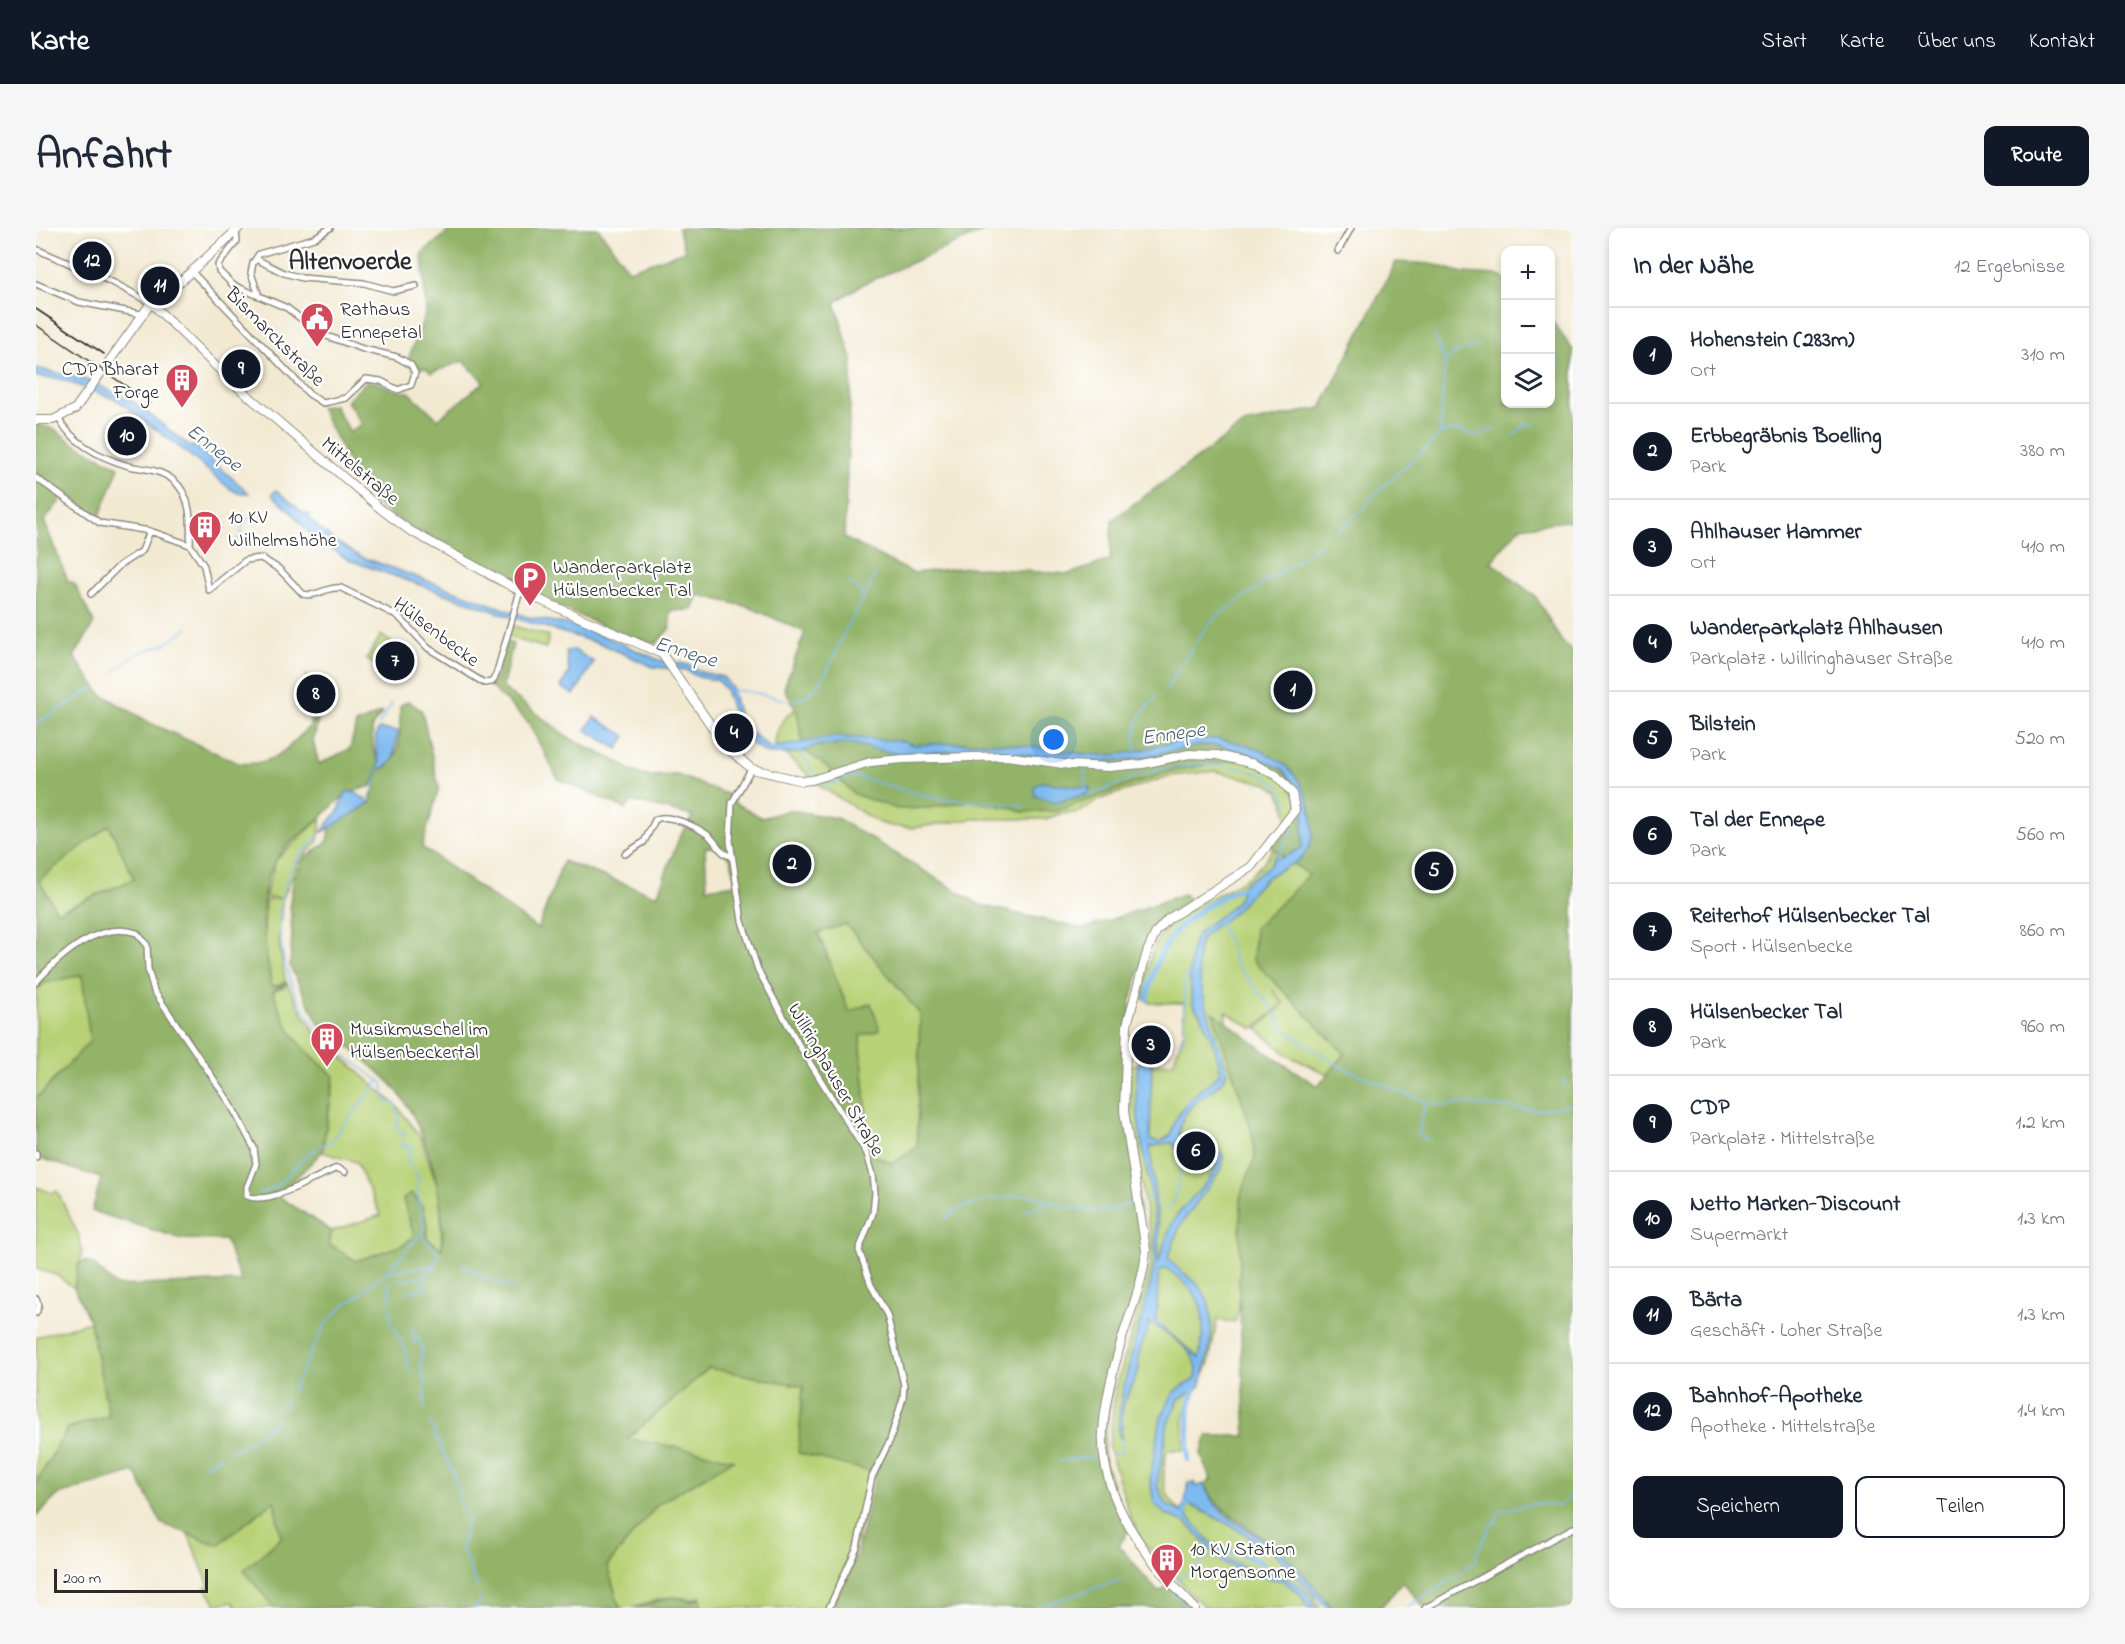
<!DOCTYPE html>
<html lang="de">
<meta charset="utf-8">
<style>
body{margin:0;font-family:"Indie Flower",sans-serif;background:#f6f6f7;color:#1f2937}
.controls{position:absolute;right:18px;top:18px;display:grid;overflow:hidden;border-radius:12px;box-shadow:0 3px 9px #0003}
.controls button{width:54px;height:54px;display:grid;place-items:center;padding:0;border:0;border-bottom:2px solid #e0e1e3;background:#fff;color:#1f2937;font:30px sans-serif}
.scale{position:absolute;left:18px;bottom:15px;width:154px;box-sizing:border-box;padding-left:6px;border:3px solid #2b2b2b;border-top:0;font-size:16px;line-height:21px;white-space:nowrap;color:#2b2b2b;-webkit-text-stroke:4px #fff;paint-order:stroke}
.you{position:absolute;left:1018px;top:512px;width:21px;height:21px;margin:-15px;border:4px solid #fff;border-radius:50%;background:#1a73e8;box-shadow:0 0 0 9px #1a73e833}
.badge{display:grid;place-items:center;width:39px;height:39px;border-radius:50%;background:#111827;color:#fff;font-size:20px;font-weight:700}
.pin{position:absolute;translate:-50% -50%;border:3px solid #fff;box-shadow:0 2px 6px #0006}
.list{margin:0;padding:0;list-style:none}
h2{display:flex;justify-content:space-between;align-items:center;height:78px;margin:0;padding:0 24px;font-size:26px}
h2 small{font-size:20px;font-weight:400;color:#747a83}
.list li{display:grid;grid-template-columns:39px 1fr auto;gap:18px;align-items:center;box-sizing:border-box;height:96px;padding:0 24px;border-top:2px solid #e0e1e3}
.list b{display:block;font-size:22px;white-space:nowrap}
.list p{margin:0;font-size:20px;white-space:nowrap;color:#747a83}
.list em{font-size:20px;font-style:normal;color:#747a83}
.actions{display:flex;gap:12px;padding:18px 24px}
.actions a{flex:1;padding:14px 0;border:2px solid #111827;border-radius:12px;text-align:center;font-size:21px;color:#111827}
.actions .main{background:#111827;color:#fff}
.icon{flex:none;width:33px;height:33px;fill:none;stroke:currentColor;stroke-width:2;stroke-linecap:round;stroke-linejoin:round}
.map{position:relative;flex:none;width:1537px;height:1380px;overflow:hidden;border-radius:12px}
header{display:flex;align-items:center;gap:36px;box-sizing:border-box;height:84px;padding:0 30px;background:#111827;color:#fff}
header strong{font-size:28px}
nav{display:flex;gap:33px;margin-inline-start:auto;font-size:21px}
.intro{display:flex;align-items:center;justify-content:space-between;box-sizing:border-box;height:144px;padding:0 36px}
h1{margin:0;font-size:42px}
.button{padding:15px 27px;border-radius:12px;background:#111827;color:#fff;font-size:21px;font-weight:700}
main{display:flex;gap:36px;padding:0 36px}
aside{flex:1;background:#fff;border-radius:12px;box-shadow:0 3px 9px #0003}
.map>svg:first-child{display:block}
.green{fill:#b8d177;stroke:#727e51;stroke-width:1.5;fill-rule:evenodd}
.forest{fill:#92b368;stroke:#5e6f4a;stroke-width:1.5;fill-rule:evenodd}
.water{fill:#7dbaf0;stroke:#54728e;stroke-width:1.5;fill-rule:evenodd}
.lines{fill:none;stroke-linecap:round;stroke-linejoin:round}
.stream{stroke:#7dbaf0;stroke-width:1.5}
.canal{stroke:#7dbaf0;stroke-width:5}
.street-casing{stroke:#8e8a7e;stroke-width:8}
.secondary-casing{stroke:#8e8a7e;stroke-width:10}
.street{stroke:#fff;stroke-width:5}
.secondary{stroke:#fff;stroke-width:8}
.rail{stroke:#2b2b2b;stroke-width:1.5}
.labels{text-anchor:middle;stroke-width:4.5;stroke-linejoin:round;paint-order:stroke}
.poi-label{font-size:20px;fill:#2b2b2b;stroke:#fff;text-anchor:start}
.street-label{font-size:20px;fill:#2b2b2b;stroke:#fff}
.water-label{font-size:21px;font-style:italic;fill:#485d70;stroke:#fff}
.district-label{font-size:26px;font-weight:bold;fill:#2b2b2b;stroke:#fff}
</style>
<header>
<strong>Karte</strong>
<nav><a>Start</a><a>Karte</a><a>Über uns</a><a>Kontakt</a></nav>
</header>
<div class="intro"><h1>Anfahrt</h1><a class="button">Route</a></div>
<main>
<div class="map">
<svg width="1537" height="1380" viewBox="0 0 1537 1380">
<rect width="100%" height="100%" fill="#fff"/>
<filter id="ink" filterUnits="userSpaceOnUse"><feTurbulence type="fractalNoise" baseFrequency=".0167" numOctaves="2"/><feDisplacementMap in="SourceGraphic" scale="12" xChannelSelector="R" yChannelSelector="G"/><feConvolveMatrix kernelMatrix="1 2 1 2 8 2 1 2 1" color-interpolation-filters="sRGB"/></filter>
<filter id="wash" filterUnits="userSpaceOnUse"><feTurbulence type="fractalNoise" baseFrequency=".008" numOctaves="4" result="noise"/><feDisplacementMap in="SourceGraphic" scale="24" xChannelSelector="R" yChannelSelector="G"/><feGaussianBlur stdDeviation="1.35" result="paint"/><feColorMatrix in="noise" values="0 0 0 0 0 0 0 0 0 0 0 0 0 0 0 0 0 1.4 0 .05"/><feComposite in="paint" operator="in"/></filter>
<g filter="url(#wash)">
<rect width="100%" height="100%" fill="#f2e9d1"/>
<path class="green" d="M474 397 513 408 510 420 471 409Z
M345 407 374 427 360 451 330 431Z
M270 447 298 475 274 495Z
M1357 459 1306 853 1253 828 1221 801 1248 776 1237 762 1247 776 1218 801 1190 784 1192 799 1227 908 1205 1069 1199 1094 1181 1092 1173 1135 1148 1189V1222H1131C1126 1251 1123 1262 1145 1284L1154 1264 1172 1260 1187 1281 1220 1305 1271 1358 1285 1380H1171L1155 1367 1139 1347 1127 1339 1108 1314 1095 1291 1073 1220 1079 1163 1113 1045 1116 1016 1095 902 1094 837 1137 835 1148 803V775H1116L1107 771C1110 755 1111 737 1117 722 1132 681 1182 671 1213 648 1231 635 1240 615 1253 597L1249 577 1242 563 1232 556 1179 543 1133 548 1065 571 1042 585H1026L1010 591H937L877 600 855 598 841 594 784 558 739 517C741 490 753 486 774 470ZM1262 548 1278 616 1270 629 1259 639 1269 628Z
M286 589 282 613 263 634 246 672 243 713 249 751 266 784 279 805 361 878 385 910 404 966 406 1022 391 1011 367 971 378 1008 367 1017 320 1033 293 1016 296 1003 345 987 320 934 286 924 298 854C266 820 252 808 237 763L250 758 249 754 236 760 228 725 229 672 244 670 229 669 240 632Z
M73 596 98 651 21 684 3 652Z
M810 695 884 786 881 919 856 936 834 925 824 807 835 775 813 784 782 704Z
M46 747 54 813 0 871V762L8 755Z
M0 959 17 965 21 963 43 1008 46 1025 38 1060 20 1047 0 1041Z
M54 1094 73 1188 32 1200 0 1255V1109Z
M673 1140 767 1158 836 1244 818 1324 792 1380H665L664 1369C653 1375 648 1368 636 1369 618 1371 603 1380 584 1380L571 1338 622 1276 696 1232 672 1225 591 1211Z
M238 1272 245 1310 208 1342 238 1380H200L197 1374 180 1376 169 1359 173 1357 152 1306 182 1317Z"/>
<path class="forest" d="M417 0H562L593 42 649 23 642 0H955L827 56 799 74 816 132 808 310 877 345 932 339 1033 346 1074 332 1076 292 1208 196 1285 180 1360 34 1396 36 1427 45 1460 47 1469 51 1470 176H1514L1515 92 1537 122V292L1484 299 1455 334 1500 369 1526 414 1537 423V1380H1389L1367 1354 1344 1380H1297L1247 1326 1179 1274 1169 1257 1175 1251 1165 1226 1171 1208H1210L1203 1069 1205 966 1219 929 1215 900 1176 783 1241 832 1282 858 1309 826 1217 732 1219 700 1273 647 1235 619 1263 582 1261 569 1252 555 1227 536 1209 530 1131 544 1021 583 986 584 978 580 933 573 893 580 861 581 818 566 791 539 768 522 761 484 748 460 769 404 713 379 663 367 655 382 634 383V400L620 416C546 395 475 355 409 318 384 304 355 291 336 271 319 252 297 203 284 179L298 177 314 204 326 196 311 173 331 153C347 154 357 165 373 164L402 191 448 154 427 133 395 145 390 140H380L372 132 390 84 386 25Z
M0 196 20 202 37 215 83 239 63 290 30 265 8 293 32 353 38 355 58 395 38 429 65 466 114 495 202 535C242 540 257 513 283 489L277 514 283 536 314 521 320 496 347 484 336 498 337 518 343 535 336 558C301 566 305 572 280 594 267 605 249 617 240 632 217 670 230 719 236 759L251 756 237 763C252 809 263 816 298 848L286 924 242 968 296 1003 293 1016 320 1033 367 1017 378 1008 367 971 376 965 387 979 391 997V1010L406 1021C410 971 390 895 356 857 336 836 311 819 291 798L286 801 254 739 256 707 254 674 258 650 268 631 292 613 294 599 334 575 343 541C367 539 364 495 364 478L372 473 386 483 403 560 386 619 502 701 527 633 621 668 643 610 657 588 596 573 590 581 522 551 492 494 453 457 459 454 470 414 477 416 466 459 533 510 588 537 594 542 609 548 641 547 696 568 699 575 726 590 753 582 801 590 944 677 1048 701 1148 666 1153 672 1135 685 1114 709 1095 772 1086 865 1108 1012 1105 1041 1078 1135 1067 1227 1092 1303 1083 1318 1122 1364 1134 1357 1157 1380H796L821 1325 840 1245 762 1225 767 1158 673 1140 591 1211 672 1225 697 1232 622 1276 571 1338 584 1380H238L208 1342 245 1310 238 1273 182 1317 126 1296 99 1244 22 1267 0 1289V1255L32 1200 73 1188 54 1094 38 1060 42 1037 49 1033 58 1037 80 1058 205 1053 189 1012 146 1011 56 983 65 950 4 930 0 925V871L54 813 46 747 8 755 0 762ZM73 597 98 651 21 684 3 652ZM680 618 695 631 700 656 671 660 669 620ZM810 696 884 786 881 919 856 936 834 925 824 808 844 802 835 775 813 784 782 705Z
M638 1369 656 1373 665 1369V1380H598Z"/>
<path class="water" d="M0 140 54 153 99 175 156 220 158 217 213 265H202L193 260 151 225 81 172 24 151 0 149Z
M240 262 269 286H274V292L297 312 323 328 491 389 547 399 623 432 653 437 665 444 687 449 695 459 703 489 715 504 734 520 799 509 868 513 878 517C906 516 936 513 964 515 999 517 1033 527 1068 527 1097 528 1120 516 1148 512 1189 506 1248 520 1267 561 1274 575 1280 598 1275 614 1268 636 1252 636 1235 647 1219 657 1211 673 1197 685 1186 696 1170 700 1164 715 1153 740 1183 816 1191 843 1186 866 1145 870 1143 906L1150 913H1174L1187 927 1186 940 1145 996 1132 1029C1139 1042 1154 1047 1163 1058 1185 1084 1173 1129 1164 1159L1143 1171 1132 1195 1121 1257 1131 1277 1150 1286 1177 1317H1182L1180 1321C1211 1355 1259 1332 1280 1380H1273L1263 1365 1248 1353 1211 1346 1186 1334 1151 1295 1129 1286 1118 1275 1114 1251 1125 1189 1139 1163 1159 1151C1170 1127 1131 1106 1114 1094L1102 1128 1103 1142 1087 1177 1085 1211C1071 1197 1113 1069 1117 1044 1129 974 1092 906 1102 836L1105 832H1116L1114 912 1124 914 1135 907C1141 874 1163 866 1184 845 1184 828 1172 804 1165 788 1163 784 1159 781 1157 776 1153 760 1153 732 1157 716 1164 691 1206 686 1205 658L1234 637 1240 627 1243 631 1266 620 1268 584 1260 558 1246 541 1211 525 1184 518 1166 517 1099 531 1047 535 1046 533 945 522 861 526 812 515 778 518 764 525 731 526 713 514 697 485 689 461 681 452 662 449 650 442 617 439 568 417 472 388 313 332 274 306 254 283 236 267ZM1132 915H1137L1141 922 1149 917H1159L1179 926C1187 949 1148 973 1138 992 1130 1006 1127 1021 1122 1036L1123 1005 1114 919ZM1130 1040C1170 1068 1171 1084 1163 1130L1120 1093 1123 1043Z
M538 422 558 434 538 467 525 459 533 444 530 423Z
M558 489 590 508 582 521 550 502Z
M343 501 362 503 357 532 348 540H345C342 529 336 509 343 501Z
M1005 554 1054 560 1052 566 1020 574 999 568 998 559Z
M311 563 320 565 334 575 285 605 305 579 304 577Z
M1158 1254 1160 1259 1168 1256C1180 1292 1223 1304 1248 1327 1266 1344 1280 1363 1296 1380H1291L1239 1325 1196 1298 1149 1274 1153 1255Z"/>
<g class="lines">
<path class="stream" d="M1431 121 1442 116
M1410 135 1416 127 1425 123
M1406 205 1422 202 1442 208 1458 202
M1477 209 1490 195 1498 198
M1333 272 1404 207 1409 135 1399 107
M1299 305 1332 276
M195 320 205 307 206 298 219 283
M812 354 825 364 824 376
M1159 414 1180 389 1285 315
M78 443 102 425 130 416 152 400
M694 462 716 464 749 472
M1129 463 1156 420
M754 472C786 472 798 425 809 403 820 384 831 367 839 346
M0 496 59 459
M343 497 356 475
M766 525 778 547
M1100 527C1097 503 1101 487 1120 470
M1049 542 1050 562
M783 553 791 557 818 548 898 570 988 578
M335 566C342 557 336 547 345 537
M1051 569C1101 545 1160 526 1215 543 1235 549 1247 557 1252 578
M331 572 333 569
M282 608C274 617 262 627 256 639 227 701 252 779 302 823
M1241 628 1257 602 1258 590
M1185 693V699L1194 716 1198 734 1243 789 1245 800 1307 840 1390 874 1407 878 1427 876 1503 882 1537 876
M1145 815C1153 798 1146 770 1149 748L1154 746
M308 828 347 855 349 872 360 876 363 892 360 901 368 903 365 917 373 918 376 922 371 930 383 950 381 965 388 995V1009L402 1025 399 1040 391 1044 388 1066
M1528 858 1529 849
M1390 874 1382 907 1394 913
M284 917 294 915 343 853
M223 965C246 962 261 932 280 920
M1111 970 1115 971
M1128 982 1137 976 1145 942 1141 921
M988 983 1014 975
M909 992C913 989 916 985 920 983 932 975 989 964 1001 969 1032 979 1063 992 1094 975
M426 1036 454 1052 478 1059
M351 1041C361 1037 375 1013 387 1005
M364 1053 389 1048
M369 1064H377L387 1058
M354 1074 353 1056 356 1054
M354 1080 355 1095 369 1120 373 1143
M376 1099 375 1104 382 1110 387 1122 384 1137 389 1153V1180
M376 1115 382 1110
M256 1163 290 1095 310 1075 317 1072 350 1044 400 1037
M246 1180 250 1175
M393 1193 421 1255 424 1278 432 1293 425 1320 442 1359
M194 1223 213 1214 241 1192
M1074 1226 1085 1225 1086 1210
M1024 1233 1062 1228
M167 1239 185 1228
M1140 1353 1178 1325
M1136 1364 1152 1380
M437 1380 443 1376
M441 1380 445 1371
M999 1380 1087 1351
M1369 1380 1412 1354 1440 1332C1441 1317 1451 1310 1454 1297L1461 1293V1283L1501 1275 1523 1278 1537 1267"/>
<path class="canal" d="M1111 771C1121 720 1136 698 1181 672 1190 667 1201 659 1211 660
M1152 1232 1153 1180 1161 1153
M1147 1291 1151 1275
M1177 1319 1207 1326 1226 1335"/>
</g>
</g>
<g filter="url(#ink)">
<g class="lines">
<g class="street-casing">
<path id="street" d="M0 21 78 55 115 75
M1302 23 1315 0
M220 31 248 45 266 50 328 55 357 63 380 58
M156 44 273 166 287 175 310 170 330 151 345 153 362 162 375 157 379 145 375 137 361 129 327 121 285 106 251 80 197 57 183 43 182 37 201 13 200 3
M0 56 43 74 105 86
M222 65 215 45 217 35 223 26 278 10 294 0
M22 190C37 215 65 230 93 238 108 241 125 242 137 252 156 267 155 295 154 317
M0 250 64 295 114 303 154 317 168 338 173 362 210 332 225 330 243 341 267 366C280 370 291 358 305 360L362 388 392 420 448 455 456 454 460 447 484 363
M55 366 84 337 106 323 114 303
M715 541 696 575 694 613 706 693 722 742 764 819 831 926 837 947 839 965 837 985 823 1022 835 1057 851 1087 868 1157 867 1170 854 1212 836 1249 821 1319 793 1380
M589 626 608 614 619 592C630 584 661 599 672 607 681 614 685 628 696 628
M0 754C24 728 62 692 101 705L111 717 112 741 118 763 194 875 218 920 220 936 211 959V968C233 978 279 949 301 940L309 944
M0 925V929
M0 1071 3 1077 0 1085
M1389 1380 1537 1300"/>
</g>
<g class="secondary-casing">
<path id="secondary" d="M115 75 196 154 346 282 373 302 484 363 626 426 689 518 716 541 766 553 776 552 834 534 867 531 971 528 1034 537 1073 539 1107 536 1153 526 1181 527 1218 536 1240 547 1256 565 1259 582 1215 639 1132 691 1120 704 1111 724 1091 797 1088 883 1110 1022C1108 1053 1094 1084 1085 1114 1077 1143 1069 1172 1067 1203 1063 1272 1113 1334 1159 1380
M0 192H17L39 181 115 75 145 53 203 0"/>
</g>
<use href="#street" class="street"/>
<use href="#secondary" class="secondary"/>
<path class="rail" d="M0 81 68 126
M0 97 115 175"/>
</g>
</g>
<defs>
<g id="civic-pin" transform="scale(1.725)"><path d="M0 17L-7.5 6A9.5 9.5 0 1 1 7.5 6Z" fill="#d1495b" stroke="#fff"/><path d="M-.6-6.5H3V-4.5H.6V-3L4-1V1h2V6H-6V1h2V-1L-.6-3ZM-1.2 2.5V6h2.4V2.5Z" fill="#fff"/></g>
<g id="building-pin" transform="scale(1.725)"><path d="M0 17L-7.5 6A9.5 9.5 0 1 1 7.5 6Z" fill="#d1495b" stroke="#fff"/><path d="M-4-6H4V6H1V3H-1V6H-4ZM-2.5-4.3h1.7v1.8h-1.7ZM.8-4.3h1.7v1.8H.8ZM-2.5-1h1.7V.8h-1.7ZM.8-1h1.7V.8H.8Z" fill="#fff"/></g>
<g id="parking-pin" transform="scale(1.725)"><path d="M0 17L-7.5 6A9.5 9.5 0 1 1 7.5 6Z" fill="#d1495b" stroke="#fff"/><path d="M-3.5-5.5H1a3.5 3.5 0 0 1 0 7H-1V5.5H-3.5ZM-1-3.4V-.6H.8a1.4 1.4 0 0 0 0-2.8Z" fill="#fff"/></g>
</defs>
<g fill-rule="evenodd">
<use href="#civic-pin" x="281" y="91"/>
<use href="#building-pin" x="146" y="152"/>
<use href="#building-pin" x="169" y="299"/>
<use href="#parking-pin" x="494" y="350"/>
<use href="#building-pin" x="291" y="811"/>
<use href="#building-pin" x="1131" y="1332"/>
</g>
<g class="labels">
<g class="poi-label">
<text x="304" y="87">Rathaus<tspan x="304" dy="23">Ennepetal</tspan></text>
<text x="123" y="147" text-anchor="end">CDP Bharat<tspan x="123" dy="23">Forge</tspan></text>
<text x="192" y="295">10 KV<tspan x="192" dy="23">Wilhelmshöhe</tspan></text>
<text x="517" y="345">Wanderparkplatz<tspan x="517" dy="23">Hülsenbecker Tal</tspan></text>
<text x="314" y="807">Musikmuschel im<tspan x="314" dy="23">Hülsenbeckertal</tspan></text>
<text x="1154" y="1327">10 KV Station<tspan x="1154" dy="23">Morgensonne</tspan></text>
</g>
<g class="street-label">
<text transform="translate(240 108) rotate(45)" y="7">Bismarckstraße</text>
<text transform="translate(325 242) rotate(40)" y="7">Mittelstraße</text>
<text transform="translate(401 403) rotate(37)" y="7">Hülsenbecke</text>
<text transform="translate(801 851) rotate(60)" y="7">Willringhauser Straße</text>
</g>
<g class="water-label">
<text transform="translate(179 219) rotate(38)" y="7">Ennepe</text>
<text transform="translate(650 423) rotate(17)" y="7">Ennepe</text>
<text transform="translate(1137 505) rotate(-8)" y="7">Ennepe</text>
</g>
<g class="district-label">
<text x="314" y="41">Altenvoerde</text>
</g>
</g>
</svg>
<div class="controls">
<button>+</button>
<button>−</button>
<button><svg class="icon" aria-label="layers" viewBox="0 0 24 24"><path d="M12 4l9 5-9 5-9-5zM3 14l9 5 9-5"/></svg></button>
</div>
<div class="scale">200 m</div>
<div class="you"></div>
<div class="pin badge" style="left:1257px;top:462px">1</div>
<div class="pin badge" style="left:756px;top:636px">2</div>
<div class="pin badge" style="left:1115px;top:817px">3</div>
<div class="pin badge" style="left:698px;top:505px">4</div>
<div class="pin badge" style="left:1398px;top:643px">5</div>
<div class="pin badge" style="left:1160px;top:923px">6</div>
<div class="pin badge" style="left:359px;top:433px">7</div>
<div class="pin badge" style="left:280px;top:466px">8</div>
<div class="pin badge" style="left:205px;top:141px">9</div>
<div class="pin badge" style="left:91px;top:208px">10</div>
<div class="pin badge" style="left:124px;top:58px">11</div>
<div class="pin badge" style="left:56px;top:33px">12</div>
</div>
<aside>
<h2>In der Nähe<small>12 Ergebnisse</small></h2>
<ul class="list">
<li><span class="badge">1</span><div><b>Hohenstein (283m)</b><p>Ort</p></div><em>310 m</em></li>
<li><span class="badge">2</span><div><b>Erbbegräbnis Boelling</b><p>Park</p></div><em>380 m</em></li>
<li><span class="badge">3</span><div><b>Ahlhauser Hammer</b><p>Ort</p></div><em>410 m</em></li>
<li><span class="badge">4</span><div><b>Wanderparkplatz Ahlhausen</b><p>Parkplatz · Willringhauser Straße</p></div><em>410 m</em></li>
<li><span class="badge">5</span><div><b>Bilstein</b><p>Park</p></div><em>520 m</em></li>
<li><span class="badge">6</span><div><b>Tal der Ennepe</b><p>Park</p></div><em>560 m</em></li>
<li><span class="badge">7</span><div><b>Reiterhof Hülsenbecker Tal</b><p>Sport · Hülsenbecke</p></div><em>860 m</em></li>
<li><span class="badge">8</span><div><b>Hülsenbecker Tal</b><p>Park</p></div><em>960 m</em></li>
<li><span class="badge">9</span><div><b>CDP</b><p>Parkplatz · Mittelstraße</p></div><em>1.2 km</em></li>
<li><span class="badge">10</span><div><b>Netto Marken-Discount</b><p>Supermarkt</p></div><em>1.3 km</em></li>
<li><span class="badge">11</span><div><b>Bärta</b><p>Geschäft · Loher Straße</p></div><em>1.3 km</em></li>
<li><span class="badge">12</span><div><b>Bahnhof-Apotheke</b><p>Apotheke · Mittelstraße</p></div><em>1.4 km</em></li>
</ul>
<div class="actions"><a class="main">Speichern</a><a>Teilen</a></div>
</aside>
</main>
